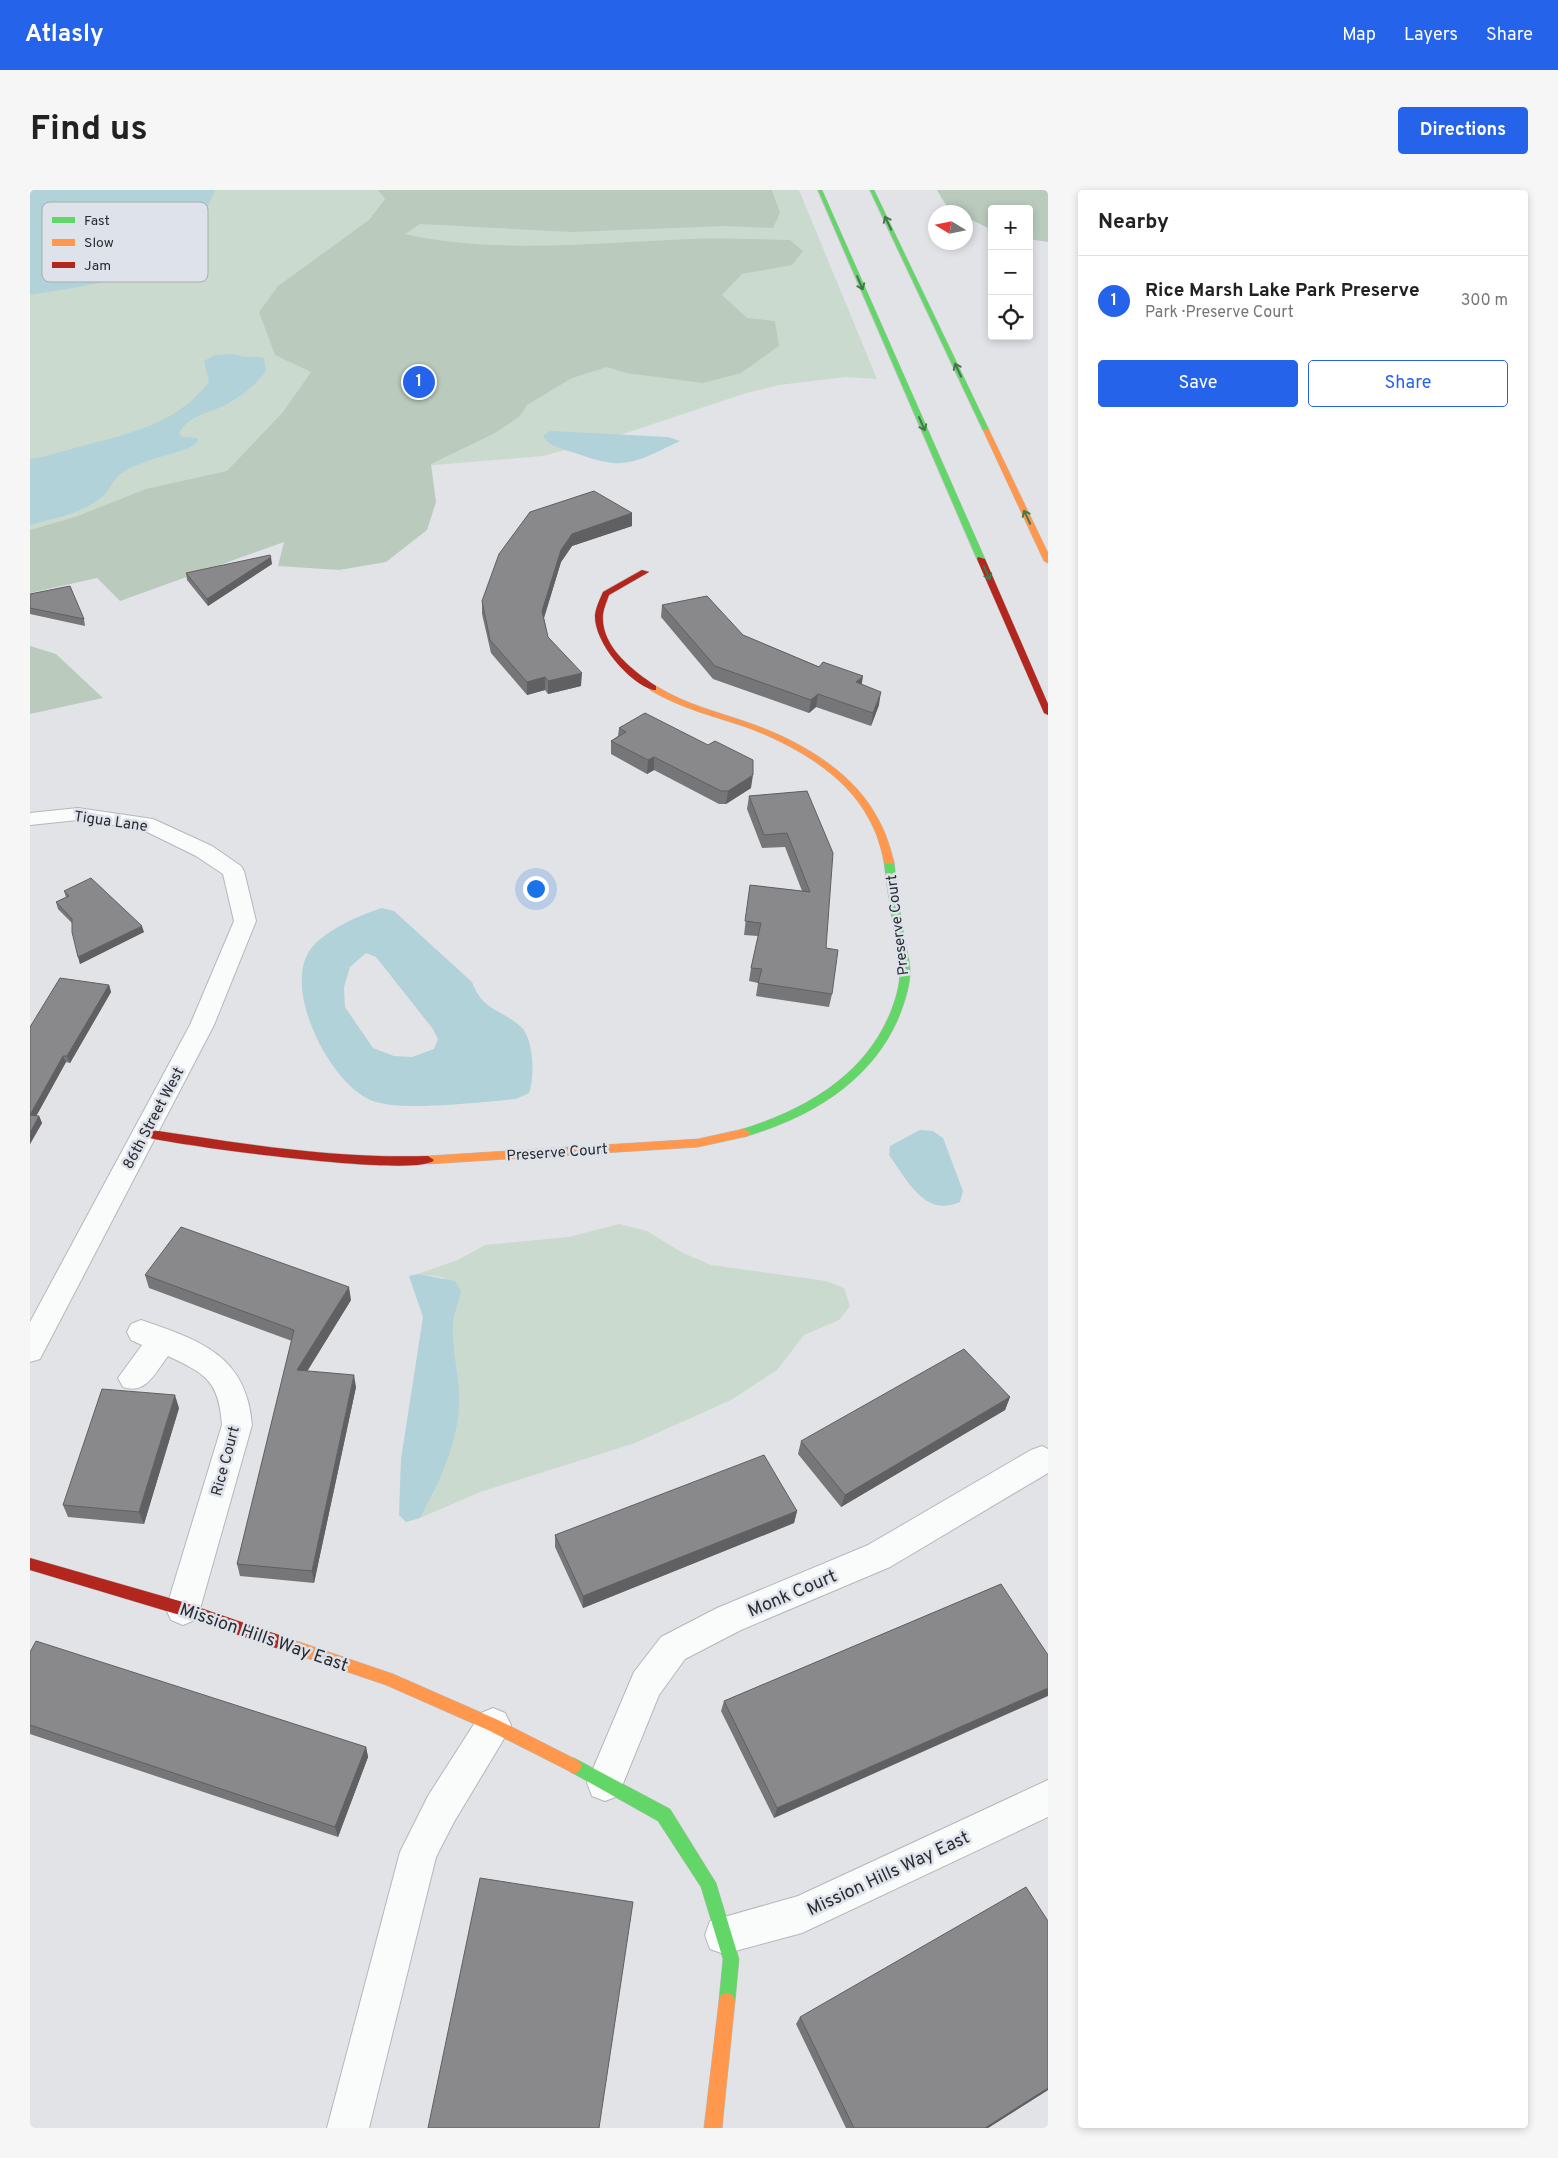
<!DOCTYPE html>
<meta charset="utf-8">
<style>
body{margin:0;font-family:Overpass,sans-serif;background:#f6f6f6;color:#222}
.controls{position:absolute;right:15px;top:15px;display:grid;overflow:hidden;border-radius:5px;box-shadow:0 2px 8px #0003}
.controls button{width:45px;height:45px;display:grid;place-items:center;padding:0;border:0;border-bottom:1px solid #e0e0e0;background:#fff;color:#222;font:25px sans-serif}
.compass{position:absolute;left:898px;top:15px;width:45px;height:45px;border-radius:50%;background:#fff;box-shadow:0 2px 8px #0003;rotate:280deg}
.you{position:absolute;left:505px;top:698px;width:18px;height:18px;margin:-12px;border:4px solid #fff;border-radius:50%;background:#1a73e8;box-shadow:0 0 0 8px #1a73e833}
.badge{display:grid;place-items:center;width:32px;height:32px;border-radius:50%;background:#2563eb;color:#fff;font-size:16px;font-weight:700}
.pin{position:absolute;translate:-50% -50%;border:2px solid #fff;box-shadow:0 1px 5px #0006}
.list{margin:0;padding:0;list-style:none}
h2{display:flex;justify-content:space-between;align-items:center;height:65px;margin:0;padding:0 20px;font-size:21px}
h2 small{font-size:16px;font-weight:400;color:#767676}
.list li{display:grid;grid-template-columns:32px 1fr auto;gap:15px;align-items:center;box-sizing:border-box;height:90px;padding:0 20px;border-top:1px solid #e0e0e0}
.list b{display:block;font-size:19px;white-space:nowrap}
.list p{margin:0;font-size:16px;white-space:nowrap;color:#767676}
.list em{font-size:16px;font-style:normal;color:#767676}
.actions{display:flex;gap:10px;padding:15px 20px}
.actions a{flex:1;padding:11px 0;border:1px solid #2563eb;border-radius:5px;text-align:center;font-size:18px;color:#2563eb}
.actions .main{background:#2563eb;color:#fff}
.icon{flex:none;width:28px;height:28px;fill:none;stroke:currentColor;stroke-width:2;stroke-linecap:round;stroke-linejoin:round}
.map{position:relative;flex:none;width:1018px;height:1938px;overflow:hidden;border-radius:5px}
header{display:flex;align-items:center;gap:30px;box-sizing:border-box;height:70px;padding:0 25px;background:#2563eb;color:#fff}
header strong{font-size:24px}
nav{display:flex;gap:28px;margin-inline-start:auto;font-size:18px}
.intro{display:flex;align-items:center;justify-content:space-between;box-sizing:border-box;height:120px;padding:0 30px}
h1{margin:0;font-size:35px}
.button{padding:12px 22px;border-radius:5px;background:#2563eb;color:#fff;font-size:18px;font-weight:700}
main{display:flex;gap:30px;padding:0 30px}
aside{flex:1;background:#fff;border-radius:5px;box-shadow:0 2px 8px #0003}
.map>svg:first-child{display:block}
.green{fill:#cbdace}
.forest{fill:#bacbbe}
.water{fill:#b1d2d8;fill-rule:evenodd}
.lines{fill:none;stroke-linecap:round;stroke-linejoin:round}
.street-casing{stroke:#b6b7ba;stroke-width:2}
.fast-casing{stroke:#b6b7ba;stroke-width:1}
.slow-casing{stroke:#b6b7ba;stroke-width:1}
.jam-casing{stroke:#b6b7ba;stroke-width:1}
.street{fill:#fafbfb;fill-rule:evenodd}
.fast{fill:#63d668;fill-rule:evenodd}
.slow{fill:#ff974d;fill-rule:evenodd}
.jam{fill:#b3261e;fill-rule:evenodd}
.wall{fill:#767578}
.shaded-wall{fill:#605f61}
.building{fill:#89888b;stroke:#605f61}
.oneway{stroke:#447849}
.labels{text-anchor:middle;stroke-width:5;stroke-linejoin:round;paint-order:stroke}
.street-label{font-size:15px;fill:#2a2c2f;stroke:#dee2ea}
.near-street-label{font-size:18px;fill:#2a2c2f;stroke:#dee2ea}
.key{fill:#dee2ea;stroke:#a8abb2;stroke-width:1}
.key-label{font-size:14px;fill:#2a2c2f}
</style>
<header>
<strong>Atlasly</strong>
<nav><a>Map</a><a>Layers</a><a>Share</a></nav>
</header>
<div class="intro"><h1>Find us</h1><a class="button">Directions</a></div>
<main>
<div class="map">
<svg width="1018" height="1938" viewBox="0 0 1018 1938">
<rect width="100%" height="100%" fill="#e1e3e7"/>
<path class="green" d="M0 0H769L847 189 816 187 749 195 716 203 590 245 513 266 332 281 0 381Z
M589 1034 617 1041 651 1062 681 1075 796 1091 814 1098 820 1116 809 1130 774 1145 747 1180 701 1210 605 1253 450 1302 390 1328 404 1302 423 1160V1133L431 1101 412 1087 388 1084 428 1070 455 1055 539 1047Z"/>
<path class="forest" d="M348 0H742L750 23 743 38 695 36 542 42 390 34 375 44C462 64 569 53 658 49 692 48 726 49 760 50L773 61 762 75 712 84 692 105 717 128 745 131 749 156 711 183 673 193 596 183 577 177 542 188 497 215 490 226 465 243 401 274 406 312 397 340 356 372 309 380 248 376 254 352 90 411 67 388 0 403V340L45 327 116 299 197 281 253 222 281 182 245 165 229 122 248 96 339 30 355 9Z
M907 0H1018V52L999 49V19H962V40L936 27V22C918 22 915 14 907 0Z
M0 456 26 464 73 508 0 524Z"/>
<path class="water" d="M0 0H185V1L171 30 175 49C131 86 56 96 0 105Z
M203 164C213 168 223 166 234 168L236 181C225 196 208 209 191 217 175 224 159 226 149 243L152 247 167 248 168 252 161 257C139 266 114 269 93 282 83 288 81 299 74 305 56 323 24 328 0 335V269C16 267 29 262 45 258 96 244 145 236 179 192L174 171 185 165Z
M521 241 638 247 650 251C630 260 606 275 584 273 568 272 553 265 538 261 528 257 517 255 513 245Z
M352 718 364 721 442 792C453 821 469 818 490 836 504 847 505 887 499 903L486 909C451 912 374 922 343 911 301 896 252 800 280 760 293 741 330 725 352 718ZM336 763 346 767 403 839 408 849 404 859 382 867 364 866 343 858 315 817 314 797 320 777Z
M890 940 903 941 913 948 933 1001 930 1012C894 1028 877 989 859 965L860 956Z
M388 1084 425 1091 431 1101C429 1112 424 1124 423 1135 422 1158 428 1181 429 1204 431 1246 410 1292 390 1328L376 1332 369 1325 371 1269 393 1127 379 1086Z"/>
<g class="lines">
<g class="street-casing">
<path id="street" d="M48 618 123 629 182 656 211 676 214 681 226 731 184 835 10 1169 0 1172V1132L160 835 204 731 193 684 166 666 111 639 48 630 0 635V623Z
M111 1130C170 1150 217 1166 222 1235L170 1419 165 1430 153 1435 141 1430 136 1419 192 1235C189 1191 176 1184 138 1166 125 1183 116 1205 93 1197L88 1188 112 1155 101 1150 97 1142 101 1134Z
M1012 1256 1018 1259V1283L860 1377 711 1440 655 1469 629 1505 588 1606 575 1611 562 1606 557 1593 604 1482 631 1447 687 1418 838 1355 1001 1260Z
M463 1518 475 1523 481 1535 475 1547 424 1632 406 1667 339 1938H297L370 1662 398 1606 451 1523Z
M1018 1590V1627L772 1743 694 1764 680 1759 675 1745 680 1731 768 1706Z"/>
</g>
<g class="fast-casing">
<path id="fast" d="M788 0H792L955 369 954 371 947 369Z
M840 0H844L959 240 958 241 953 240Z
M859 669 864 672C867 698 870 725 875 751 877 761 880 771 880 781 880 797 874 814 868 829 840 893 779 928 714 947L710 946 708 943 710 940C772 921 832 888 859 826 865 812 870 796 870 781 870 770 866 759 865 748 861 722 857 697 854 672Z
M544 1568 640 1619 686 1693 709 1769 705 1811 703 1817 697 1819 691 1817 689 1811 693 1769 671 1697 628 1631 539 1581 536 1576 539 1571Z"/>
</g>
<g class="slow-casing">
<path id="slow" d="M954 239 959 240 1018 363V373L1014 371 953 240Z
M620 496H626C656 515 689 522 722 534 770 551 824 582 848 629 856 643 860 657 864 672L862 674H856L854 672C851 657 847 643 839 629 816 584 762 554 716 537 683 526 650 518 620 500Z
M714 939 720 943 718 946 668 957 398 974 392 970 398 966 668 949Z
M246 1444 363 1484 468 1530 549 1571 552 1576 549 1581 544 1584 539 1581 458 1540 356 1495 241 1456 239 1451 241 1446Z
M697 1803 703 1805 705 1811 692 1938H674L689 1811 691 1805Z"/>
</g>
<g class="jam-casing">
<path id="jam" d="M948 367 955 369 1018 514V525L1014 523 947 369Z
M612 380 619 382 579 405C577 411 574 417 573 424 570 456 603 481 626 496V500H623C598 492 564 452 565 425 566 417 570 409 573 402Z
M115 939C209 953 302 969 398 966L404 970C391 989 143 955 111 946L109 943Z
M0 1368 153 1412 246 1444 251 1446 253 1451 251 1456 246 1458 153 1426 0 1380Z"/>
</g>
<use href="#street" class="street"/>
<use href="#fast" class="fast"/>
<use href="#slow" class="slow"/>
<use href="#jam" class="jam"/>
</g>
<path class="wall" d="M500 322 602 323V336L542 356 531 372 514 428 518 447 551 496 518 504 515 500 497 505 461 463 452 424V411Z
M242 374 178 416 157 390 156 383Z
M0 404 54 429 55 436 0 424Z
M632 415 713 445 831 494 849 515 841 536 786 517 779 523 683 489 631 427Z
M589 538 721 598 696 614H689L624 580 617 584 581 564V551L588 546Z
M777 601 802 804 799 817 726 806 728 793 719 791 721 778 728 746 714 745 720 695 772 701 755 657 732 658 717 619 719 606Z
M34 701 114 742 50 774 42 733 28 719 26 712 36 707Z
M79 795 81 802 40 873 36 872 6 926H9L12 933 0 954V837Z
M115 1085 321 1110 277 1181 326 1197 284 1393 210 1386 207 1374 262 1151 119 1098Z
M980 1207 975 1220 811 1317 768 1264 771 1251Z
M149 1218 114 1334 38 1327 33 1315Z
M767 1321 764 1333 553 1418 525 1357V1345Z
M971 1394 744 1628 691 1521 694 1511Z
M0 1462 336 1557 338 1567 308 1647 0 1544Z
M770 1827 1018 1900 958 1938H816L766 1834Z"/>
<path class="shaded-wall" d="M602 323V336L542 356 531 372 512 434V421L531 360 542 344Z
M241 367 242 374 178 416 177 409Z
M552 483 551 496 518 504V491Z
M833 486 831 499 826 492Z
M515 487V500L497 505V492Z
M851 502 849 515 841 536 843 523Z
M788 504 786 517 779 523 781 510Z
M624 567V580L617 584 618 570Z
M723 585 721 598 696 614 698 601Z
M112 736 114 742 50 774 48 767Z
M79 795 81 802 40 873 37 866Z
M33 866 36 872 3 932 0 925Z
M9 926 12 933 0 954V943Z
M319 1097 321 1110 270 1193 267 1180Z
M324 1185 326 1197 284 1393 282 1381Z
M145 1205 149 1218 114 1334 109 1322Z
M980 1207 975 1220 811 1317 815 1305Z
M767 1321 764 1333 553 1418V1406Z
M1018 1498V1506L744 1628 747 1618Z
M336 1557 338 1567 308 1647 305 1637Z
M1018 1898V1900L958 1938H955Z"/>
<path class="building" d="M564 301 602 323 542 344 531 360 512 421 518 447 552 483 518 491 515 487 497 492 460 450 452 411 469 364 500 322Z
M240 365 241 367 177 409 156 383Z
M40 396 54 429 0 418V404Z
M677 406 713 445 789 477 793 472 833 486 826 492 851 502 843 523 788 504 781 510 685 476 632 415Z
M615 523 678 555 685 551 723 570V585L698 601H691L624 567 618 570 581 551 596 542 589 538Z
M777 601 803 663 796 758 808 760 802 804 728 793 732 779 721 778 731 733 715 731 720 695 780 702 757 643 734 645 719 606Z
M61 688 112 736 48 767 42 742V729L26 712 39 706 34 701Z
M30 788 79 795 37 866H33L0 925 9 926 0 943V837Z
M151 1037 319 1097 267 1180 324 1185 282 1381 207 1374 264 1140 115 1085Z
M934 1159 980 1207 815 1305 771 1251Z
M72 1199 145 1205 109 1322 33 1315Z
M734 1265 767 1321 553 1406 525 1345Z
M971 1394 1018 1465V1498L747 1618 694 1511Z
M6 1451 336 1557 305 1637 0 1535V1462Z
M450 1688 603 1712 569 1938H398Z
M996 1697 1018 1731V1898L955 1938H824L770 1827Z"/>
<defs><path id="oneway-shaft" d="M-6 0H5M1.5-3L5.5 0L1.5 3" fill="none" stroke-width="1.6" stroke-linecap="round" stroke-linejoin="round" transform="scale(1.25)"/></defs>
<g class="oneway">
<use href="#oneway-shaft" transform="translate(858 33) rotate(-115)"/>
<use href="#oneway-shaft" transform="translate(830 93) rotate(67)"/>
<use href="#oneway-shaft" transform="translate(928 180) rotate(-115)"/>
<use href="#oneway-shaft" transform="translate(892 234) rotate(66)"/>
<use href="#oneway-shaft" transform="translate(997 327) rotate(-115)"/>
<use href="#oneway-shaft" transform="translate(957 383) rotate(66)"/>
</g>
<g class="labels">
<g class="street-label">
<text transform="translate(81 631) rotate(8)" y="5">Tigua Lane</text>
<text transform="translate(867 735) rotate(-97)" y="5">Preserve Court</text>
<text transform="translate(123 928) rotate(-62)" y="5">86th Street West</text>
<text transform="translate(527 962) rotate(-4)" y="5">Preserve Court</text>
<text transform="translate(195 1271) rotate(-75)" y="5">Rice Court</text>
</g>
<g class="near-street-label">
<text transform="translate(762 1403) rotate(-23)" y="6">Monk Court</text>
<text transform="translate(234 1447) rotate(19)" y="6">Mission Hills Way East</text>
<text transform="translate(858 1683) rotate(-25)" y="6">Mission Hills Way East</text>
</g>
</g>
<rect x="12" y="12" width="166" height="80" rx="8" class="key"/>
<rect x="22" y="27" width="23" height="6" fill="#63d668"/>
<rect x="22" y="49" width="23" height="7" fill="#ff974d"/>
<rect x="22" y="72" width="23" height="6" fill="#b3261e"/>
<g class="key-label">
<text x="54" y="35">Fast</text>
<text x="54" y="57">Slow</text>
<text x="54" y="80">Jam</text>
</g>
</svg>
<div class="controls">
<button>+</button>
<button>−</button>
<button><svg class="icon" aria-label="locate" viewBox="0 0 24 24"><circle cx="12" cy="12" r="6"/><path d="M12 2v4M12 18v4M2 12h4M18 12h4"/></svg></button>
</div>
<svg class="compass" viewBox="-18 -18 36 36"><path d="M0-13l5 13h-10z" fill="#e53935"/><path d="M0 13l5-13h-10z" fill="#767676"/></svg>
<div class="you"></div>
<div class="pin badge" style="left:389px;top:192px">1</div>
</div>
<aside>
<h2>Nearby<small></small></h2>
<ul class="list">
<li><span class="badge">1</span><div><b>Rice Marsh Lake Park Preserve</b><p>Park · Preserve Court</p></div><em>300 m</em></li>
</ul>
<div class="actions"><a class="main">Save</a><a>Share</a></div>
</aside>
</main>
